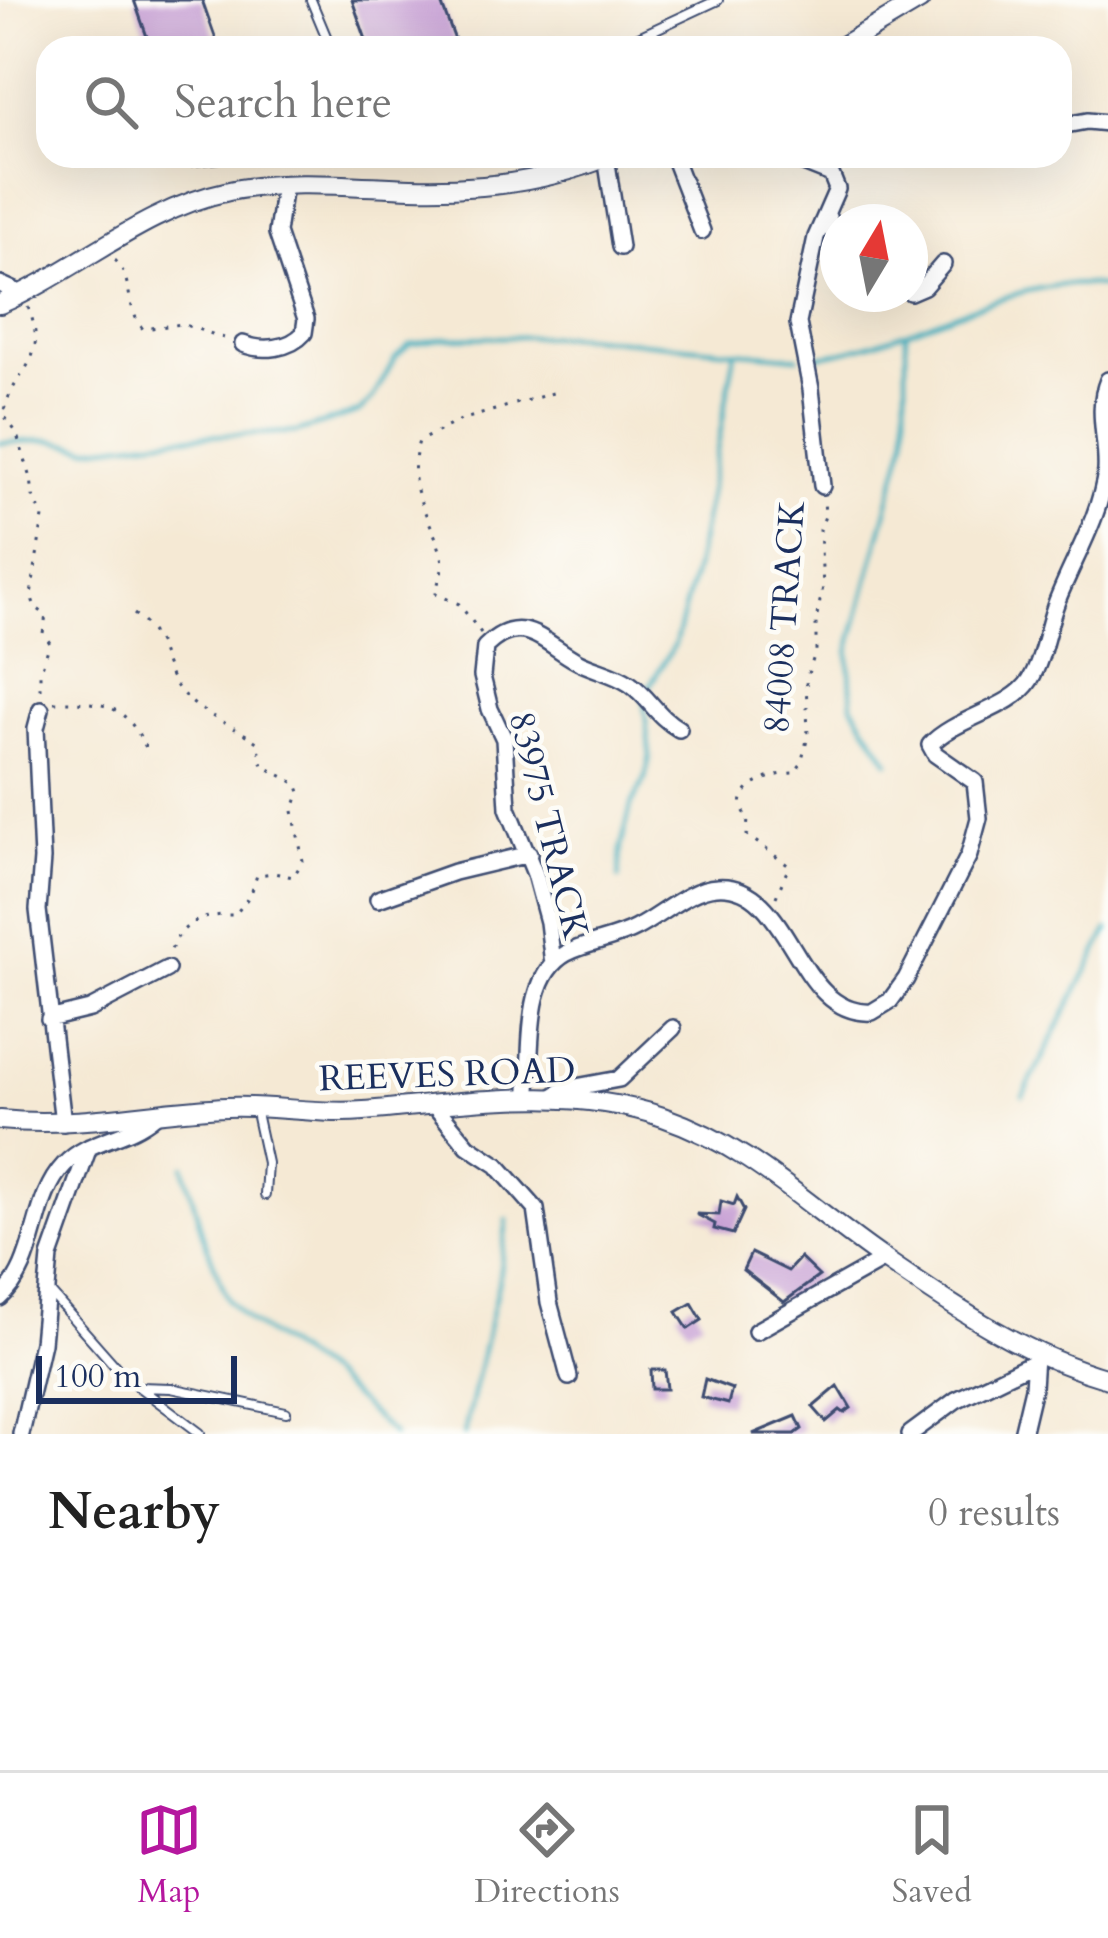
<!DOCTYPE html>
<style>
body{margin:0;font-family:Cardo,serif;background:#f6f6f6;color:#222}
.compass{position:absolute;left:820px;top:204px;width:108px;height:108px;border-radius:50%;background:#fff;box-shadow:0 12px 48px #0002;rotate:10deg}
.scale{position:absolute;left:36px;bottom:30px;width:201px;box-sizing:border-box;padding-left:12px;border:6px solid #1b2f5e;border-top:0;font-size:33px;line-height:42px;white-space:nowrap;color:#1b2f5e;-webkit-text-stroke:9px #fdfcf7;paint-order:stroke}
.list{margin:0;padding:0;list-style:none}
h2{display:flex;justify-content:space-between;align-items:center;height:156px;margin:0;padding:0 48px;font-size:51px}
h2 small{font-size:39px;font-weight:400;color:#767676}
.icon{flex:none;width:66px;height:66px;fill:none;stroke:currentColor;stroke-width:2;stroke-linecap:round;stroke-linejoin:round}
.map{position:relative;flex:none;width:1108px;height:1434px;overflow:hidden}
.search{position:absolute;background:#fff;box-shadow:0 12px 48px #0002;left:36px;right:36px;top:36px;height:132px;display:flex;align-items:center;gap:30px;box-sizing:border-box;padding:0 42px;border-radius:36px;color:#767676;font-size:45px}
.sheet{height:336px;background:#fff}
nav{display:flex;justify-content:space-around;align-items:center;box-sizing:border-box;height:168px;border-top:3px solid #e0e0e0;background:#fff;font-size:33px;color:#767676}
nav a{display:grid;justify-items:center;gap:6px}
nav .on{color:#b5179e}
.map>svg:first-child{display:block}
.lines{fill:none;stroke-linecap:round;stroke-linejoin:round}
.stream{stroke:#44b1c0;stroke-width:4.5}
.building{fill:#c59cd3}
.service-casing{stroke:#3c4b70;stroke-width:12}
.minor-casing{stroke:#3c4b70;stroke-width:20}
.tertiary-casing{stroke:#3c4b70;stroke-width:22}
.path{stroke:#3c4b70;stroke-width:3;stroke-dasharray:3 9;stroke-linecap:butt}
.service{stroke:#fff;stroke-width:8}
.minor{stroke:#fff;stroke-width:15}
.tertiary{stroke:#fff;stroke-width:18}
.labels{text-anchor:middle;stroke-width:9;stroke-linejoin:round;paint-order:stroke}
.street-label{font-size:36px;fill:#1b2f5e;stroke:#fdfcf7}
</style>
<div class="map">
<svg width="1108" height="1434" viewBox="0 0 1108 1434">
<rect width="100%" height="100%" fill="#fdfcf7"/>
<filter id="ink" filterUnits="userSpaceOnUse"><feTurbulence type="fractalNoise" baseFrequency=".00833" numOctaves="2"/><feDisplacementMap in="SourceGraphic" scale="24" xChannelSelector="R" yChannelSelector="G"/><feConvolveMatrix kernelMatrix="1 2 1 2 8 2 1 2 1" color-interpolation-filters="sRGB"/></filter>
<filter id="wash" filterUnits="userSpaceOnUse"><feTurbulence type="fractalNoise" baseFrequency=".004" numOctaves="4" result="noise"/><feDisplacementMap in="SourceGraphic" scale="48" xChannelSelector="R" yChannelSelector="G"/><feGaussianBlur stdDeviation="2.7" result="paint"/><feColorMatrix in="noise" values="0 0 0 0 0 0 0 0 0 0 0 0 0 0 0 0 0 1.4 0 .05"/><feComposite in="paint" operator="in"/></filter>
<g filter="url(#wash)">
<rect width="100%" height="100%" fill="#f5e9d4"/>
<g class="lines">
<path class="stream" d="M810 357C898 350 1029 265 1108 288
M0 443 50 440 88 448 179 437 297 432 359 412 373 398 395 358 410 344 445 338 580 336 798 357
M645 693 675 644 695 569 735 353
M889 762 852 705 849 652 906 438V332
M619 878 621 847 631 806 645 779 650 756 644 703
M1023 1096 1108 930
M184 1166 203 1236 228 1300 250 1322 330 1376 393 1434
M464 1434 498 1284 507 1220"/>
</g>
<g id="blocks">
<path class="building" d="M134 0H202L219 48H151Z
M352 0H440L458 48H369Z
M737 1197 744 1210 733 1234 714 1229 715 1224 696 1214 719 1215 721 1201 734 1205Z
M751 1253 788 1271 800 1258 819 1276 784 1302 743 1270Z
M692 1303 702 1320 688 1329 677 1312Z
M651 1370H665L667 1389H652Z
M705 1379 732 1389 728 1404 701 1397Z
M838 1386 851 1408 844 1413 840 1410 826 1422 813 1407Z
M796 1416 802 1429 795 1434H753Z"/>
</g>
</g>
<g filter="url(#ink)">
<use href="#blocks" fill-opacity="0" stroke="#3c4b70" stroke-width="3"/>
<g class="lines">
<g class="service-casing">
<path id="service" d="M311 0 331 48
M605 48 630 41 718 0
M147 156 185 162 238 156
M255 1108 267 1163 265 1195
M48 1290 123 1375 200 1433
M139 1387 171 1388 286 1412"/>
</g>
<g class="minor-casing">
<path id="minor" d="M1060 126 1087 121 1108 123
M673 156 702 231
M786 156 831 174 837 189 816 237 798 323 811 389 822 486
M606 157 620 247
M828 217 838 250
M0 284 22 294
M910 292 924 286 943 264
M243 344C263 352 290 349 304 333L306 319 277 233 284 185
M41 709 36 728 42 859 38 910 63 1123
M378 899 454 872 529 854
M553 964 548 922 535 874 508 808 504 739 490 709 482 676 485 647C522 610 545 644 577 661 594 670 614 673 630 684 650 698 656 716 679 729
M49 1019 90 1009 167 969
M527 1097C534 1054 521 978 567 953 589 942 614 940 636 928 660 916 690 888 717 887 792 882 795 1017 872 1012L890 1001 906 979 969 855 979 818 975 782 935 754 930 745C954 718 1012 709 1030 680 1044 657 1047 626 1057 601 1074 558 1100 517 1106 471 1108 440 1095 411 1108 380
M551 1098 565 1089 619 1079 673 1028
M434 1105 468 1146 497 1165 536 1209 549 1302 569 1377
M0 1298C39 1264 30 1201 64 1165 88 1139 127 1139 154 1116
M756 1331 884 1259
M21 1434 42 1343 50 1257 89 1147
M910 1434 956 1400 1032 1363
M1022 1434 1033 1388 1035 1356"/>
</g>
<g class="tertiary-casing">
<path id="tertiary" d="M839 48 920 0
M0 304C78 270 143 209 229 191 289 179 351 186 411 188 479 190 546 183 609 156
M0 1120C78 1128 150 1110 227 1107 273 1105 318 1115 364 1111 464 1103 565 1084 663 1117 753 1148 808 1207 884 1259 955 1308 1024 1355 1108 1379"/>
</g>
<path class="path" d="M115 260C133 277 125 308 143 329L182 324 227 339
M28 307C51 364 14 367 3 414L16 432 31 478 33 496 43 517 31 595 35 607 46 615 43 633 50 643 40 673V697
M134 614C168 641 157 659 178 688 197 714 233 724 258 743L263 766 297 784 300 792 293 811 303 861 293 877 274 873 257 875 251 894 235 915C203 914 179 922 169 956
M481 633 459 604 436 594C437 582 445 568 442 557 430 511 404 492 419 441L461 420 556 392
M54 702C105 702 125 702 148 752
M776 897 789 866 747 835 748 817C724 790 772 773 794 773L801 764 808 736 806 679 816 651V620L823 587 820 530 825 516 824 499"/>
<use href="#service" class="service"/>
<use href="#minor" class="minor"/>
<use href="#tertiary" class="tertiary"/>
</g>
</g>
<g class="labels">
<g class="street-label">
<text transform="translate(783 617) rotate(-86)" y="13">84008 TRACK</text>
<text transform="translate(550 825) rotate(76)" y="13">83975 TRACK</text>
<text transform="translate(447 1073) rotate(-2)" y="13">REEVES ROAD</text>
</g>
</g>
</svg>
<svg class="compass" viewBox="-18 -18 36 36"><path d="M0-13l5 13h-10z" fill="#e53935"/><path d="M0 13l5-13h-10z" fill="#767676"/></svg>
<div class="scale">100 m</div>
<div class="search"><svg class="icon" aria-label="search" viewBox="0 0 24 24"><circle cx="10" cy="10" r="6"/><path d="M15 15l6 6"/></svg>Search here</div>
</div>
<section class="sheet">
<h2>Nearby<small>0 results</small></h2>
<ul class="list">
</ul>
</section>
<nav>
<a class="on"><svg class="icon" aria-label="map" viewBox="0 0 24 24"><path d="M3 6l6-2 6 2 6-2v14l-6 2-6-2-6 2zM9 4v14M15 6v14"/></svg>Map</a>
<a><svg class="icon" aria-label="directions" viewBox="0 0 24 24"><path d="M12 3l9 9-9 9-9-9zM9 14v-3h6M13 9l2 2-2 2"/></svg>Directions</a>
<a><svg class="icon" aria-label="saved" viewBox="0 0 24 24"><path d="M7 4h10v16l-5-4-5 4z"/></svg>Saved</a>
</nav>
